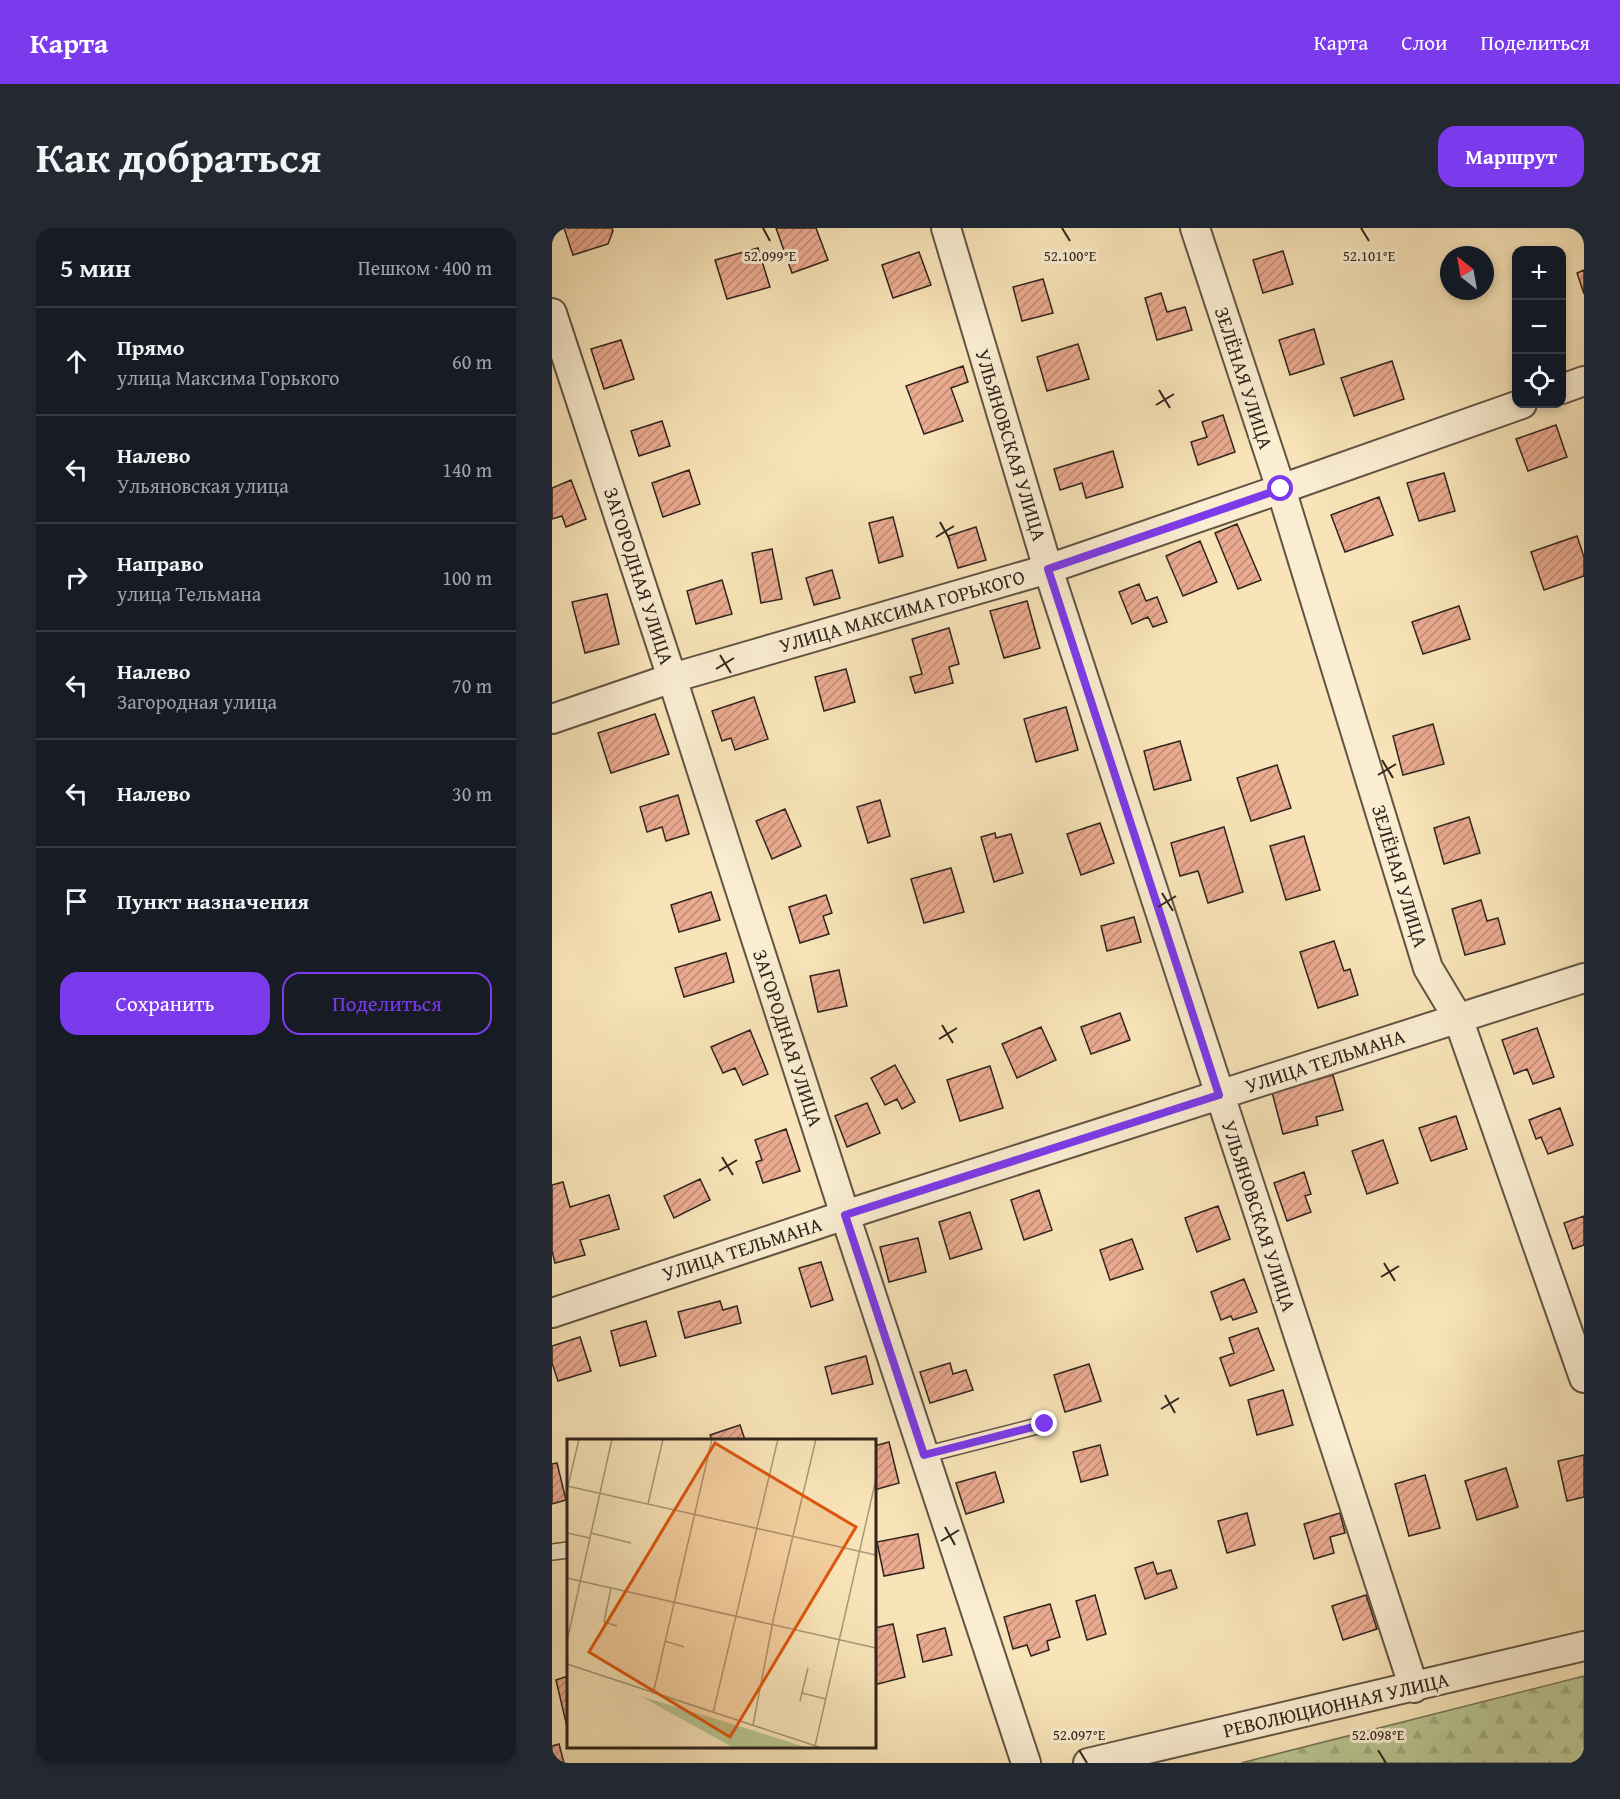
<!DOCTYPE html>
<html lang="ru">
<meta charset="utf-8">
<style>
body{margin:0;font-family:"Gentium Book Plus",serif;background:#242831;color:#f1f3f6}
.controls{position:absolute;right:18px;top:18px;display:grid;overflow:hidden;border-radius:12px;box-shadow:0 3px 9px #0003}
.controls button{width:54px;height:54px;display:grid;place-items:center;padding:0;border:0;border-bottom:2px solid #363941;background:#171b24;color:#f1f3f6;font:30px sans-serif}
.compass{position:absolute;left:888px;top:18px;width:54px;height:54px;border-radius:50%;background:#171b24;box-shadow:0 3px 9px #0003;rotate:329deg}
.stop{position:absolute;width:18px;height:18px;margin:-14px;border:4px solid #7c3aed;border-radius:50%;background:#fff}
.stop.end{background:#7c3aed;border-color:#fff;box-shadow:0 2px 6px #0008}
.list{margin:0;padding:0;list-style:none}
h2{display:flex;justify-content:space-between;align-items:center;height:78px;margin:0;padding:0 24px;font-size:26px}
h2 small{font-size:20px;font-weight:400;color:#9ea1a6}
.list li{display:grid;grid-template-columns:39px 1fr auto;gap:18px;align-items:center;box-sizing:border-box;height:108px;padding:0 24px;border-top:2px solid #363941}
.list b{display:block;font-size:22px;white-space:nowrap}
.list p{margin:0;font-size:20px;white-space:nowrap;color:#9ea1a6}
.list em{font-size:20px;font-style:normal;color:#9ea1a6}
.actions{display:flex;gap:12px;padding:18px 24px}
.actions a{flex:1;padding:14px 0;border:2px solid #7c3aed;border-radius:18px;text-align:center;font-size:21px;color:#7c3aed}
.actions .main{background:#7c3aed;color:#fff}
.icon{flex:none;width:33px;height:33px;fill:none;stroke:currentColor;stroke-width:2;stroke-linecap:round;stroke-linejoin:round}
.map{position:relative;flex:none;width:1032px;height:1535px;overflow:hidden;border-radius:18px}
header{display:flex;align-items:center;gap:36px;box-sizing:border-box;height:84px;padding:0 30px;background:#7c3aed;color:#fff}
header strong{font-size:28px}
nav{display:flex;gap:33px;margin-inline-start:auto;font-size:21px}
.intro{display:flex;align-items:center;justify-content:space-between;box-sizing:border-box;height:144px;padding:0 36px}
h1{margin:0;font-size:42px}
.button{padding:15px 27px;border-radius:18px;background:#7c3aed;color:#fff;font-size:21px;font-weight:700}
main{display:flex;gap:36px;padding:0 36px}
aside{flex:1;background:#171b24;border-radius:18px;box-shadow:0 3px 9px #0003}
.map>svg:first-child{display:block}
.forest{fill:url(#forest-firs);stroke:#747458;stroke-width:1.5}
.building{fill:url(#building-hatch);stroke:#30241d;stroke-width:1.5}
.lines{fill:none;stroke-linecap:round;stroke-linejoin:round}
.lane-casing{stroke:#625444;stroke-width:18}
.street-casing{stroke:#625444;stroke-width:32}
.lane{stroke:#faedd1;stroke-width:15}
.street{stroke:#faedd1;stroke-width:28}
.route{stroke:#7c3aed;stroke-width:8}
.ticks{fill:none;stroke:#30241d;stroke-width:2}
.labels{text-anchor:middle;stroke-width:6;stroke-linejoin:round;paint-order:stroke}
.street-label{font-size:20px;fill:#30241d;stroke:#faedd1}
.inset-road{fill:none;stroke:#a8977a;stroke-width:1.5}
.view{fill:#df560d;fill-opacity:0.15;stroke:#df560d;stroke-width:3}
.inset-edge{fill:none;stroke:#30241d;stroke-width:3}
.ticks-label{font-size:15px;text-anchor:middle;fill:#30241d;stroke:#faedd1;stroke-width:6;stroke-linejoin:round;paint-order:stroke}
</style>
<header>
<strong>Карта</strong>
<nav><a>Карта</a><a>Слои</a><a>Поделиться</a></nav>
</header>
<div class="intro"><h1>Как добраться</h1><a class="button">Маршрут</a></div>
<main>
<aside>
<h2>5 мин<small>Пешком · 400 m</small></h2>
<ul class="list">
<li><svg class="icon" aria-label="ahead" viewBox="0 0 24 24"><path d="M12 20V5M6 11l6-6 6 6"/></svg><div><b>Прямо</b><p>улица Максима Горького</p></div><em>60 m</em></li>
<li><svg class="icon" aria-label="left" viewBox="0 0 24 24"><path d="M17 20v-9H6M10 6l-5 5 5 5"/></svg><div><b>Налево</b><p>Ульяновская улица</p></div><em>140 m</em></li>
<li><svg class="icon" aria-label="right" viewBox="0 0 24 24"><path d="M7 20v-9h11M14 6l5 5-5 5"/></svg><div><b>Направо</b><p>улица Тельмана</p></div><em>100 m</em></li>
<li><svg class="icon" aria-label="left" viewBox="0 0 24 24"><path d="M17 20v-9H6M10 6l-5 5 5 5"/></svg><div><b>Налево</b><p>Загородная улица</p></div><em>70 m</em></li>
<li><svg class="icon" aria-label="left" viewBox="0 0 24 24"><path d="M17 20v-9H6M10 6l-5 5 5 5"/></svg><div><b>Налево</b></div><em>30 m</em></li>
<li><svg class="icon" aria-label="arrive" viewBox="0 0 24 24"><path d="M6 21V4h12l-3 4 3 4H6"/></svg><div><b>Пункт назначения</b></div></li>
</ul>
<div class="actions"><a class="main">Сохранить</a><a>Поделиться</a></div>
</aside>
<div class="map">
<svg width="1032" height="1535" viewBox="0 0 1032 1535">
<defs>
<pattern id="forest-firs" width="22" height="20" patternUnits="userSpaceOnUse" patternTransform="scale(1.5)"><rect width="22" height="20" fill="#b9c592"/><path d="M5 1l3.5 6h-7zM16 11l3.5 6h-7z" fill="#9fa97d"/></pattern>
<pattern id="building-hatch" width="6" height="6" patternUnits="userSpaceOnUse" patternTransform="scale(1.5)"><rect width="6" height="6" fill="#ebab91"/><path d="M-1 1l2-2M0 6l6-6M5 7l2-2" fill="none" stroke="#bf8b76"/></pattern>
</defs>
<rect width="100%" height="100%" fill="#f8e4b8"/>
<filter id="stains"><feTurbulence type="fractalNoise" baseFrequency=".00333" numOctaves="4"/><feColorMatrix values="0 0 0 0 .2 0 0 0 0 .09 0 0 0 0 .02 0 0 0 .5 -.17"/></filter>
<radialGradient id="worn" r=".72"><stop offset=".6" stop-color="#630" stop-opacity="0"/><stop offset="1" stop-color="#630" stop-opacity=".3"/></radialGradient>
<path class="forest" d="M1032 1448V1535H689Z"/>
<path class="building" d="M12 0H60L61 3 56 16 21 27Z
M224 0H264L276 32 240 45Z
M206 20 218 59 175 71 163 32Z
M731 23 741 56 711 65 701 32Z
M367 24 379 57 341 70 330 37Z
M1032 42V66L1025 45Z
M491 51 501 85 470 93 461 59Z
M609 65 615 84 633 79 640 102 605 112 593 70Z
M762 101 772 136 738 147 727 112Z
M69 112 82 151 52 161 39 121Z
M526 116 537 151 495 163 485 129Z
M840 133 852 171 802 188 789 150Z
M411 138 416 154 399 160 411 193 372 206 354 158Z
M671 187 683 224 646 237 639 214 655 209 650 194Z
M110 193 118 218 87 228 79 203Z
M1004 197 1015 229 976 243 964 211Z
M561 223 571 259 534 270 530 255 508 262 502 241Z
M137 242 148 276 111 289 100 255Z
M892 245 903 283 867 293 855 255Z
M19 252 34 291 14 299 10 288 0 291V260Z
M827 269 841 307 793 324 779 287Z
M341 289 351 328 327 335 317 295Z
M685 296 709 352 686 361 663 305Z
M424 299 434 332 406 340 396 308Z
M1025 308 1032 329V348L992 362 979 324Z
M648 313 665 354 631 368 614 328Z
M220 321 230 371 209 375 200 325Z
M280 342 288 370 262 377 254 350Z
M170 352 180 386 144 396 135 363Z
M587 356 594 373 605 369 615 394 601 399 596 389 580 396 567 364Z
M55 366 67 416 33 425 20 374Z
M475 373 488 420 452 430 438 383Z
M907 378 918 411 871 426 860 394Z
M397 400 407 436 397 439 401 455 363 465 358 449 370 446 360 411Z
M294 441 303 474 272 483 263 449Z
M202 469 216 511 183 522 179 510 170 513 160 483Z
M514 479 526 522 484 534 472 491Z
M103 486 117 526 59 545 46 505Z
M881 496 892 536 851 547 841 508Z
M628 513 639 552 602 562 592 523Z
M725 537 739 580 699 593 685 550Z
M126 567 137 606 114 613 110 599 95 604 88 579Z
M328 572 338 608 316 615 305 579Z
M233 581 249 618 220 631 204 593Z
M917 589 928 625 892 636 882 600Z
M548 595 562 635 529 647 515 606Z
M672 599 691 664 656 675 646 643 628 648 619 615Z
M443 605 444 610 459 606 471 645 442 654 429 609Z
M752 608 768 662 734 672 718 618Z
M399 640 412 684 372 695 359 651Z
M159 664 168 692 127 704 119 677Z
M274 667 280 685 271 688 277 706 248 715 237 679Z
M929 672 935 693 946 690 953 716 913 727 900 681Z
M582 689 589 714 555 723 549 698Z
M782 713 792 743 798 741 806 767 766 780 748 724Z
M174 725 182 754 132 769 123 740Z
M287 742 295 778 266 784 258 748Z
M568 785 578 812 539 826 529 799Z
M489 799 504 832 465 850 450 816Z
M985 800 1002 849 981 856 975 841 962 846 950 812Z
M198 802 216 846 191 857 183 840 171 845 159 819Z
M343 837 363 874 350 881 345 871 333 877 319 850Z
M438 838 451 880 408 893 395 852Z
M781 847 791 882 764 889 766 897 731 906 720 864Z
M315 875 328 905 295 919 283 888Z
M1008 880 1021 917 996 926 989 909 984 911 977 892Z
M904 888 915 921 879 933 867 900Z
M234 901 248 943 211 955 204 934 210 932 203 912Z
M831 912 846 955 815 966 800 923Z
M752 944 759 966 753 968 759 984 735 993 722 955Z
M148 951 158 972 122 990 112 968Z
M11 954 18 979 57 967 67 1001 28 1012 33 1027 3 1035 0 1023V957Z
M487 962 500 1002 472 1012 459 972Z
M666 978 678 1011 645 1024 633 990Z
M418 984 430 1021 398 1031 387 994Z
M1032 988V1017L1021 1021 1012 995Z
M366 1010 374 1044 337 1054 328 1019Z
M580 1011 591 1041 558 1052 548 1022Z
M269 1034 281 1072 259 1079 247 1040Z
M692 1051 705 1084 681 1092 679 1088 669 1092 659 1064Z
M168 1073 171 1082 185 1078 189 1095 133 1110 126 1084Z
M94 1093 104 1128 68 1138 59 1103Z
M706 1100 722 1142 678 1158 668 1130 682 1125 677 1110Z
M28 1109 39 1143 6 1153 0 1135V1118Z
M314 1128 321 1156 280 1166 273 1139Z
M398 1135 401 1146 414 1142 421 1162 378 1175 368 1144Z
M537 1136 549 1173 513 1184 502 1147Z
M731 1162 741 1197 705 1207 696 1172Z
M188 1197 193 1212H160L158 1207Z
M337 1214 347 1255 322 1262V1218Z
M548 1217 556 1247 529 1254 521 1224Z
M1032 1227V1269L1015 1273 1006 1233Z
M5 1235 14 1272 0 1276V1236Z
M954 1240 966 1279 925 1292 913 1253Z
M443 1244 452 1274 414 1286 404 1255Z
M873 1247 888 1300 857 1308 843 1256Z
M695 1285 703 1317 675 1325 666 1293Z
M788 1285 793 1305 778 1309 782 1325 762 1331 752 1296Z
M366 1306 372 1340 332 1348 325 1314Z
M601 1334 605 1346 619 1342 625 1360 593 1371 583 1340Z
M543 1367 554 1406 535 1412 524 1373Z
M814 1367 825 1401 791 1412 780 1378Z
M498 1376 508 1409 495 1413 497 1422 479 1428 475 1417 461 1421 452 1389Z
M341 1396 353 1449 322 1457V1400Z
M393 1400 400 1427 371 1434 365 1407Z
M16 1448V1503L4 1452Z
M7 1516 12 1535H0V1518Z"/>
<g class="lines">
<g class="lane-casing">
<path id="lane" d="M372 1227 493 1196
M0 1324 16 1322"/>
</g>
<g class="street-casing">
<path id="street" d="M394 0 496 341 862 1460
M643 0 729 261 876 740 906 790 1032 1150
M0 85 120 450 293 987 474 1535
M1010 161 1032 153
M0 491 120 450 496 341 729 261 970 176
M0 1085 293 987 1032 750
M536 1535 1032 1418"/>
</g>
<use href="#lane" class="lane"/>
<use href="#street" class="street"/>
</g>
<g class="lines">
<path class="route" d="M493 1196 372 1227 293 987 667 867 496 341 729 261"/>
</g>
<path class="ticks" d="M211 0 218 13M510 0 518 13M809 0 817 13M607 162 618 180M604 177 622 166M388 294 398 312M384 309 402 298M168 427 179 445M164 441 182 430M830 532 841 550M826 547 844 536M610 665 621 683M606 679 624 668M390 797 401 815M387 811 405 800M170 929 181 947M167 943 185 932M832 1035 843 1053M829 1049 847 1038M613 1167 623 1185M609 1181 627 1170M393 1299 403 1317M389 1313 407 1302M527 1522 535 1535M826 1522 834 1535"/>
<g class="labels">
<g class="street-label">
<text transform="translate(692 150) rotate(72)" y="7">ЗЕЛЁНАЯ УЛИЦА</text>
<text transform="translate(459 217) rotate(73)" y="7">УЛЬЯНОВСКАЯ УЛИЦА</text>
<text transform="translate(87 348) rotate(72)" y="7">ЗАГОРОДНАЯ УЛИЦА</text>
<text transform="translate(350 383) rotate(-16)" y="7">УЛИЦА МАКСИМА ГОРЬКОГО</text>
<text transform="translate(848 648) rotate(73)" y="7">ЗЕЛЁНАЯ УЛИЦА</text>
<text transform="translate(236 810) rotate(72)" y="7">ЗАГОРОДНАЯ УЛИЦА</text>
<text transform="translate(773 833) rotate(-18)" y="7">УЛИЦА ТЕЛЬМАНА</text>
<text transform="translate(707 988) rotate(72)" y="7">УЛЬЯНОВСКАЯ УЛИЦА</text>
<text transform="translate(190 1021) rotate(-18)" y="7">УЛИЦА ТЕЛЬМАНА</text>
<text transform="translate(784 1477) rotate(-13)" y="7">РЕВОЛЮЦИОННАЯ УЛИЦА</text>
</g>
</g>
<g transform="translate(15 1211)">
<rect width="309" height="309" fill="#f8e4b8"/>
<path d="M73 257 172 287 241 309H167Z" fill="#b9c592"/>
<path class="inset-road" d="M0 47 309 116M1 47 12 0M81 65 96 0M0 94 23 99M24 94 64 104M0 139 309 209M44 149 37 183 50 187M0 202 45 0M98 202 117 208M0 225 255 309M235 254 259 260M86 255 145 0M233 262 241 229M146 274 211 0M186 286 207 177 249 0M248 307 309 40"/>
<path class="view" d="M148 4 289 88 163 298 22 213Z"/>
<rect width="309" height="309" class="inset-edge"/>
</g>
<g class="ticks-label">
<text x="817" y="33">52.101°E</text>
<text x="218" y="33">52.099°E</text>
<text x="518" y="33">52.100°E</text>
<text x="527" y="1512">52.097°E</text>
<text x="826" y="1512">52.098°E</text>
</g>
<rect width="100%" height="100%" filter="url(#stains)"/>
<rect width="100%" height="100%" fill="url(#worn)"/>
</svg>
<div class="controls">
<button>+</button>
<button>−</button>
<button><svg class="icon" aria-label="locate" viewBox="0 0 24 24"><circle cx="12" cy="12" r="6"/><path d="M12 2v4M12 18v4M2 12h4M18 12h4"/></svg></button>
</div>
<svg class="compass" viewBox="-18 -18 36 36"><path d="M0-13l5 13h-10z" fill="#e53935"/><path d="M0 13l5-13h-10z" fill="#9ea1a6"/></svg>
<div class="stop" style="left:729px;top:261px"></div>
<div class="stop end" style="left:493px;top:1196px"></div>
</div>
</main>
